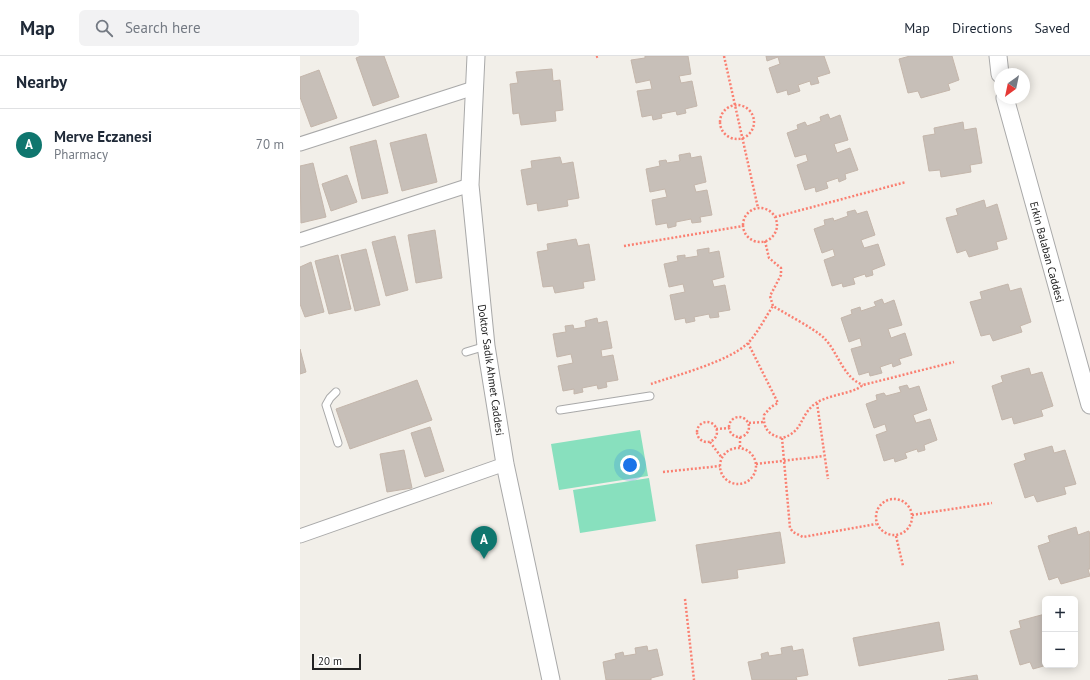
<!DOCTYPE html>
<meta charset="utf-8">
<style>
body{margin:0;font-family:"PT Sans",sans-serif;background:#f2f2f3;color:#1f2937}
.controls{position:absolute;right:12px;bottom:12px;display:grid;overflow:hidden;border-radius:6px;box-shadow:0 2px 10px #0003}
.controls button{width:36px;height:36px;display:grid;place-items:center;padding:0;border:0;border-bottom:1px solid #e0e1e3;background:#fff;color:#1f2937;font:20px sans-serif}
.compass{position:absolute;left:694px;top:12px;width:36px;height:36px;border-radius:50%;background:#fff;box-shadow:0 2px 10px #0003;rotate:213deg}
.scale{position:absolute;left:12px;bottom:10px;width:49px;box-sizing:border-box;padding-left:4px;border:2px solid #222;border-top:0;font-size:11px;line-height:14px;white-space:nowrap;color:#222;-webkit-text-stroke:3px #fff;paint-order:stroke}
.you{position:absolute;left:330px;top:409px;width:14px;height:14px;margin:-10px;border:3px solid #fff;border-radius:50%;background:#1a73e8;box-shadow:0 0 0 6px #1a73e833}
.badge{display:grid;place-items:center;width:26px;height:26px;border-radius:50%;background:#0f766e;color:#fff;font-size:13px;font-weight:700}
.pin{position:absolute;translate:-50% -33px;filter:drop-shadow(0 1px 2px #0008)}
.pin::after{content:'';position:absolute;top:21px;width:14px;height:12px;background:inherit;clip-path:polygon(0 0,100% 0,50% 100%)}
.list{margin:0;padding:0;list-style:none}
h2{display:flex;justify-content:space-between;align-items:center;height:52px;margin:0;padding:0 16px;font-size:17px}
h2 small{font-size:13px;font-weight:400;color:#747a83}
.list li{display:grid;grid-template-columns:26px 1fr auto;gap:12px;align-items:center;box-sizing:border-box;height:72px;padding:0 16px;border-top:1px solid #e0e1e3}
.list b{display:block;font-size:15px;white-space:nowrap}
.list p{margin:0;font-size:13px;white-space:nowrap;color:#747a83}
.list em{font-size:13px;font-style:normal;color:#747a83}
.icon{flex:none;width:22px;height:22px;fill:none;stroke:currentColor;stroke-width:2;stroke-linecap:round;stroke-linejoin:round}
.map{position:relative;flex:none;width:790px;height:624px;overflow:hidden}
header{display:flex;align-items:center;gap:24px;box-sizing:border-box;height:56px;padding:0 20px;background:#fff;border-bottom:1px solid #e0e1e3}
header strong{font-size:19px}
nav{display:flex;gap:22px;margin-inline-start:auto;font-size:14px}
.search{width:280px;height:36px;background:#f2f2f3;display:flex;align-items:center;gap:10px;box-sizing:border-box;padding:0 14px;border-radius:6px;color:#747a83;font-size:15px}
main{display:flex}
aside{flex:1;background:#fff}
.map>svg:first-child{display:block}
.pitch{fill:#88e0be}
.building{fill:#c7bfb8;stroke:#c4b6ab}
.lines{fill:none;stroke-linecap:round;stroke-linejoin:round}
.service-casing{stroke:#a9a9a9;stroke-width:9}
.minor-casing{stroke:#a9a9a9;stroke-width:15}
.tertiary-casing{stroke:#a9a9a9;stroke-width:19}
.path{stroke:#fa8072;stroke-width:2.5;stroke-dasharray:2 2;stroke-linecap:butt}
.service{stroke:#fff;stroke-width:7}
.minor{stroke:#fff;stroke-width:13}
.tertiary{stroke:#fff;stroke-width:17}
.labels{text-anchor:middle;stroke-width:3;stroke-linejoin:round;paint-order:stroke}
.street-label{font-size:11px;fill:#222;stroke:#fff}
</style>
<header>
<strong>Map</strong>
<div class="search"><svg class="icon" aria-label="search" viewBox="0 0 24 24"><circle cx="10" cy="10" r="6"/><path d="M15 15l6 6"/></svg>Search here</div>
<nav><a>Map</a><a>Directions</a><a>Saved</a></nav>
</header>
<main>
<aside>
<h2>Nearby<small></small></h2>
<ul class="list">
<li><span class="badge">A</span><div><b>Merve Eczanesi</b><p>Pharmacy</p></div><em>70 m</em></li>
</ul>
</aside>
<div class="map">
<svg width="790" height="624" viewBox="0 0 790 624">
<rect width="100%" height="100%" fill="#f2efe9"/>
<path class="pitch" d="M340 374 348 420 259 434 251 388Z
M349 422 356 465 280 477 273 434Z"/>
<path class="building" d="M61 0H84L99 41 73 50 56 2Z
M345 0H388L391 18 379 20 381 27 392 25 397 50 385 53 386 57 377 59 376 55 361 58 362 62 353 64 352 59 342 61 337 35 352 33 350 24 336 27 331 4 345 2Z
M466 0H524L530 17 517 21 519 27 511 29 510 25 498 29 500 35 488 39 487 34 477 37 469 12 480 8 478 1 467 5Z
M610 0H652L659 24 648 28 650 34 621 42 618 35 608 37 599 3Z
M252 13 253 25 260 24 263 54 255 55 256 65 221 69 219 57 213 58 210 28 218 27 216 16Z
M19 14 37 62 11 71 0 41V21Z
M528 58 530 63 540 59 548 84 534 88 537 97 550 92 558 114 545 118 546 123 539 126 538 122 526 126 528 132 516 136 515 131 505 134 497 109 508 105 506 98 495 101 487 77 498 73 497 69 505 66 507 70 521 65 520 61Z
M663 66 664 74 676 72 682 107 670 109 671 116 641 121 640 114 629 115 623 80 635 78 634 72Z
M126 78 137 126 102 135 90 87Z
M76 84 88 137 62 143 50 91Z
M390 97 391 102 401 100 406 126 394 129 396 136 407 134 412 159 400 161 401 166 392 167 391 163 376 166V170L368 172 367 167 356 169 352 144 367 141 365 133 350 136 346 113 360 110 359 105 366 104 367 107 380 105 379 99Z
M260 101 262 108 273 106 279 142 267 144 268 150 238 155 237 147 227 149 221 114 232 112 231 105Z
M13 107 26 161 1 167 0 110Z
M47 119 57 146 31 155 22 128Z
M684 144 686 152 697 148 707 183 696 186 698 193 669 201 666 194 657 197 646 162 658 159 656 153Z
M555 154 557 158 567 155 575 179 561 184 564 192 578 188 585 209 572 214 573 219 566 221 565 218 553 222 555 228 543 231 542 227 532 230 524 204 535 200 533 193 522 197 514 173 525 169 524 164 533 162 534 165 548 160 547 156Z
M135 174 142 222 116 227 108 179Z
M95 180 108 234 86 240 72 186Z
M276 183 278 190 289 188 295 224 283 226 284 232 255 237 253 230 243 231 237 196 248 194 247 188Z
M409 192V197L419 195 424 221 412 224 414 231 425 229 430 254 418 256 419 261 410 262 409 258 394 261 395 265 386 267 385 262 375 264 370 239 385 236 383 228 369 231 364 208 378 205 377 200 385 199V202L398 200 397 194Z
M66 193 80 249 55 255 41 199Z
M38 199 51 253 29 258 15 205Z
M11 206 24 256 5 261 0 248V211Z
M708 228 710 235 721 232 731 266 720 270 722 276 693 285 690 278 681 280 670 246 682 243 680 236Z
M582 243 584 248 594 244 602 269 588 273 591 282 605 277 612 299 599 303 601 308 593 311 592 307 580 311 582 317 570 320 569 316 559 319 551 293 562 290 560 282 549 286 541 262 552 258 551 254 560 251 561 255 576 250 574 246Z
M297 262 298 267 307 265 312 292 301 294 302 301 313 299 318 324 306 326 307 331 298 333 297 329 282 332 283 336 274 338V333L263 335 258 310 273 307 271 298 257 301 253 278 266 276 265 270 273 269 274 273 286 271 285 265Z
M0 293 6 316 0 318Z
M729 312 731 319 742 316 753 350 741 354 743 360 714 368 712 361 702 364 692 330 703 326 701 320Z
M117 324 132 364 50 393 36 353Z
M607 329 609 333 619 330 627 354 613 359 616 367 630 363 637 384 624 389 625 394 618 396 617 393 605 397 607 402 595 406 594 402 584 405 576 379 587 375 585 368 574 372 566 348 577 344 576 339 584 337 586 340 601 336 599 331Z
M130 371 144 415 125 421 111 377Z
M752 390 754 397 765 394 776 428 764 431 766 438 737 446 734 439 725 442 714 408 726 404 724 398Z
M104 394 112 432 87 436 80 398Z
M776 471 778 479 789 475 790 479V513H788L790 520 761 528 758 521 749 524 738 490 750 486 748 480Z
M480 476 485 507 437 514 438 522 402 527 396 489Z
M745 558V609H747L733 613 730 606 720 609 710 575 721 572 719 565Z
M639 566 644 594 559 610 553 582Z
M347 590 348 595 357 593 363 619 351 622V624H306L303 606 316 603 315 598 323 596 324 600 336 598 335 592Z
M492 590 493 595 503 593 508 619 496 621 497 624H452L448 606 462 603 461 598 468 596 469 600 482 598 481 592Z
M677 619 678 624H648Z"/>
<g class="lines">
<g class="service-casing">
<path id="service" d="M166 296 186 290
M36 336 30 342 26 349 38 387
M260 354 350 340"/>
</g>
<g class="minor-casing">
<path id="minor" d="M0 88 174 32
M0 184 170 129
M0 480 205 408"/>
</g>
<g class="tertiary-casing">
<path id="tertiary" d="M176 0 170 129 186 290 205 408 251 624
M698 0 700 18
M705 42 790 349"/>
</g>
<path class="path" d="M424 0 458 152
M296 1 299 0
M420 66a17 17 0 1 1 34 0a17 17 0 1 1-34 0Z
M443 169a17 17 0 1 1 34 0a17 17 0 1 1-34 0Z
M475 161 606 126
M465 185 469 202 481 212V219L470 240 473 250C486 258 513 272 523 281 538 295 542 321 563 329
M324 190 443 170
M448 287 478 347 471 351 464 359C463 373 469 379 482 382 504 376 499 359 516 347 527 340 545 338 557 333L563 329 654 306
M351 328C377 319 427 306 447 288 456 280 466 260 473 250
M517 347 528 423
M429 371a10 10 0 1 1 20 0a10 10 0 1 1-20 0Z
M397 376a10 10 0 1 1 20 0a10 10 0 1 1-20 0Z
M449 367 463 366
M416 373 429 372
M440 381V392
M482 382 490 472 493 476 503 481 576 468
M410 386 422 402
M420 410a18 18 0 1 1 36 0a18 18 0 1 1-36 0Z
M456 408 524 400
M363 416 420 410
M576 461a18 18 0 1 1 36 0a18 18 0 1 1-36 0Z
M612 459 692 447
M596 480 603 510
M385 543 394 624"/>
<use href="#service" class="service"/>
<use href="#minor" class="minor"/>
<use href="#tertiary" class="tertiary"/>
</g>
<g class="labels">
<g class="street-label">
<text transform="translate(747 196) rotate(75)" y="4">Erkin Balaban Caddesi</text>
<text transform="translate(191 314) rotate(82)" y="4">Doktor Sadık Ahmet Caddesi</text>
</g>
</g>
</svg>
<div class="controls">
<button>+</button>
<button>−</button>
</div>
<svg class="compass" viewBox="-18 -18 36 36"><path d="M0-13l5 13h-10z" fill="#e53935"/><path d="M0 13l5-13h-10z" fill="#747a83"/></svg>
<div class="scale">20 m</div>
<div class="you"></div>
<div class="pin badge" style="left:184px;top:503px">A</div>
</div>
</main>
